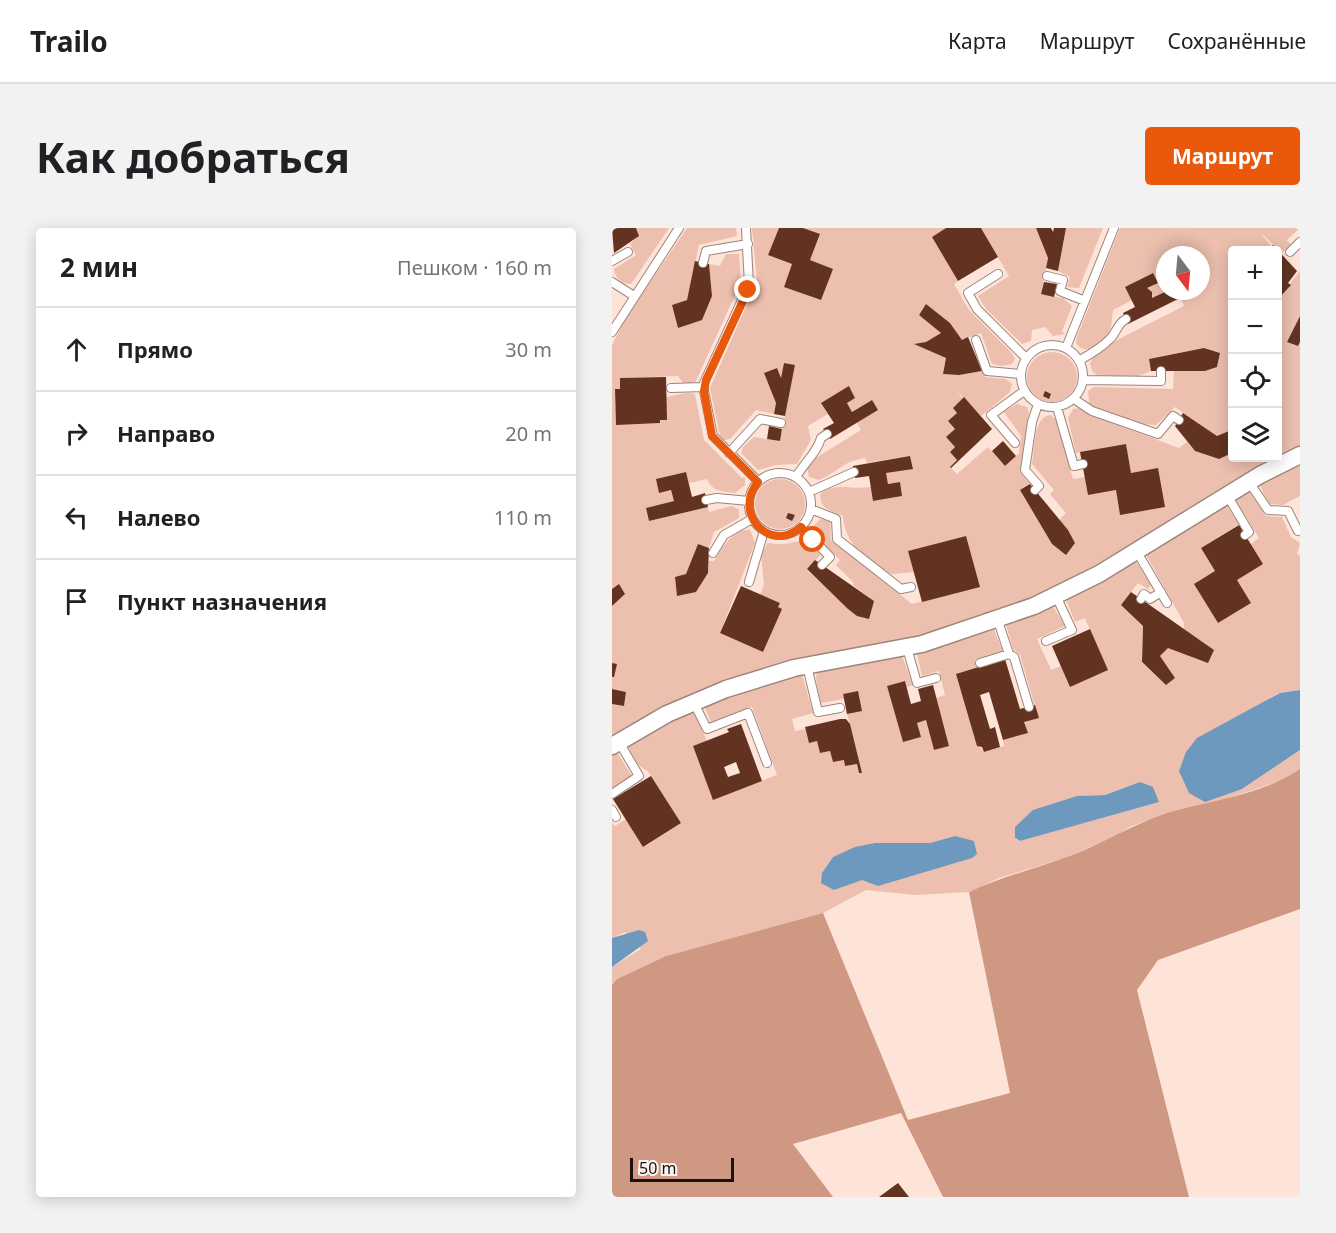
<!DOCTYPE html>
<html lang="ru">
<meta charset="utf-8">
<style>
body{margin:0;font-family:"Noto Sans",sans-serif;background:#f2f2f2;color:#202124}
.controls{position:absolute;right:18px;top:18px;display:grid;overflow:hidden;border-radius:6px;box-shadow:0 3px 15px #0003}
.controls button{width:54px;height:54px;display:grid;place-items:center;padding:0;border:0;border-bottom:2px solid #e0e0e0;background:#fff;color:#202124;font:30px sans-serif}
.compass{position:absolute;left:544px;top:18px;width:54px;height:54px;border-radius:50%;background:#fff;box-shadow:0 3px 15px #0003;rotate:164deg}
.scale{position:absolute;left:18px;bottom:15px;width:104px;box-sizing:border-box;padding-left:6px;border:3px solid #1b120f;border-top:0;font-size:16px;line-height:21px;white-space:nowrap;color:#1b120f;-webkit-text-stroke:4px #fbf5f3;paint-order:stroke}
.stop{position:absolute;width:18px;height:18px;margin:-14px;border:4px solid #ea580c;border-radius:50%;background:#fff}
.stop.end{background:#ea580c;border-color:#fff;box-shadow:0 2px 6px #0008}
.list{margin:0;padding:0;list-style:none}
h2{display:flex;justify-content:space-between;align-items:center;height:78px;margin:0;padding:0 24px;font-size:26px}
h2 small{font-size:20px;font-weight:400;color:#757577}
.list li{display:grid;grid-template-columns:39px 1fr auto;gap:18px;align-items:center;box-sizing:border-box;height:84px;padding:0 24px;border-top:2px solid #e0e0e0}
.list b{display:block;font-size:22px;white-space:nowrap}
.list em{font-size:20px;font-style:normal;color:#757577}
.icon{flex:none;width:33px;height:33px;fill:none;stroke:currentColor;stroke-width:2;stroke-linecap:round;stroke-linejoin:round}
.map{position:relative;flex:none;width:688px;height:969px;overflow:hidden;border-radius:6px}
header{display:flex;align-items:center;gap:36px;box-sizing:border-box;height:84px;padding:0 30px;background:#fff;border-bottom:2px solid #e0e0e0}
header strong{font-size:28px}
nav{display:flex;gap:33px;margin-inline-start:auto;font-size:21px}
.intro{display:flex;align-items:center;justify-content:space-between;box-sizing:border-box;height:144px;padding:0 36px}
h1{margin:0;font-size:42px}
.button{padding:15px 27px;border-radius:6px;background:#ea580c;color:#fff;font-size:21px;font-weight:700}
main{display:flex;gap:36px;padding:0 36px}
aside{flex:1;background:#fff;border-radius:6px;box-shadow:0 3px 15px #0003}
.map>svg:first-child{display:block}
.green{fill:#ecbfae;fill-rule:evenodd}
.forest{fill:#ce9882}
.water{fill:#6c99bd}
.building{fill:#613320;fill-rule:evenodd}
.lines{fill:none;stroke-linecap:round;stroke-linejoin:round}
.service-casing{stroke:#9d857b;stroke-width:10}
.minor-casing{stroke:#9d857b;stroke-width:19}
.service{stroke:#fff;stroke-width:8}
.minor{stroke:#fff;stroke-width:16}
.route{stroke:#ea580c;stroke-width:8}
</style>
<header>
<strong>Trailo</strong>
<nav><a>Карта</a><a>Маршрут</a><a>Сохранённые</a></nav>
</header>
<div class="intro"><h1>Как добраться</h1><a class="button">Маршрут</a></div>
<main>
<aside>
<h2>2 мин<small>Пешком · 160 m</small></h2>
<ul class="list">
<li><svg class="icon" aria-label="ahead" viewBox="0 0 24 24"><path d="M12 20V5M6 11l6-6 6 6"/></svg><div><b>Прямо</b></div><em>30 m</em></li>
<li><svg class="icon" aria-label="right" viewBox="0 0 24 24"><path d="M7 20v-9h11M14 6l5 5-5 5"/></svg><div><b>Направо</b></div><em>20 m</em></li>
<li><svg class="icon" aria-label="left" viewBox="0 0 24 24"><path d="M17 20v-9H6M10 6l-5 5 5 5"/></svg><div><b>Налево</b></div><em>110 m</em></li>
<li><svg class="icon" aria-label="arrive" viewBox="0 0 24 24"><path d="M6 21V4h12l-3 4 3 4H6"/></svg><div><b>Пункт назначения</b></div></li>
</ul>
</aside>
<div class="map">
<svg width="688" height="969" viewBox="0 0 688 969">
<rect width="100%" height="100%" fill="#fee3d8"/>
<path class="green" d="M24 0H57L19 56C10 56 3 50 2 41L24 27 18 16 26 8Z
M75 0H124L125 8 87 17 75 72 60 77 66 100 90 91 100 68 97 36 108 38 114 26H127L129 54 83 155 72 156 66 148 8 150V161H3L4 196 48 195 54 169C64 168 74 163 83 166L92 212 130 250 133 249V257L123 265C111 264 99 263 95 251L77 255 73 244 45 251 47 265 59 262 62 273 34 280 37 293 96 279 97 284 119 278 127 281V290L102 304 97 320 86 316 74 346 63 350 65 368 84 364 96 345 97 333H102C110 321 121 300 138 302L143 315 108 405 151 424 169 381 166 379 168 375 148 367 152 357 149 326 156 315C161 315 166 317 171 316 196 314 188 304 209 326L195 342 245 388 262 373 241 357 242 355 224 337 228 332 204 309 202 298 208 291 218 293 219 312 300 376 367 358 354 308 297 323 302 344 280 346C255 337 232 314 231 288 220 283 205 280 209 265 224 254 240 262 259 259L262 273 290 268 288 254 276 256 274 245 301 240 298 228 255 235 253 230C229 234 228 243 207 252L197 249 195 238 199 233 249 202 245 195 265 182 259 172 240 184 235 175 243 169 237 159 210 175 216 186 196 198 199 212 185 236 164 237 146 242 129 225 131 219 142 209 168 213 183 137 172 135 169 150 165 140 152 145 164 175 162 186 144 182 118 211 112 212 108 208 98 160 145 54 140 0H167L156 27 180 36 172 58 208 72 220 41 198 32 208 7 191 0H334L320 9 346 53 342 56 357 82 399 124 403 131 400 136 390 138 380 136 369 105 350 112 338 95 314 76 307 87 329 105 314 114 303 116 334 130 331 146 347 147 370 143 373 149 394 151 400 156 398 164 369 188 345 163 351 171 341 180 345 185 336 193 343 201 334 209 343 219 338 224 345 232 338 239 345 246 376 219 393 238 407 225 409 208 392 184 405 176 415 179 417 185 408 244 418 256 408 262 440 316 454 326 463 315 447 292 454 285 438 266 442 262 420 236C423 221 421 188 439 187L444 192 461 251 473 249 476 267 504 262 508 287 519 245 514 216 464 225 456 190 461 181 468 180 478 187 567 220 575 214 583 223 607 231 620 225V230H662C569 278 488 345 390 382 350 396 309 409 268 417 238 423 208 425 178 432 114 448 57 474 0 507V476L12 478 14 464 0 461V449L5 437 0 435V378L13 366 7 356 0 361V117L14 90Z
M369 0H424L436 30 429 66 451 70 460 78 450 103 453 106 441 108 433 99 420 102 419 113 410 116 374 81 366 68 397 48Z
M454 0H491L467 60 455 59 458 49 446 43Z
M508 0H688L675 12 679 16 670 25 648 4 659 18 655 22H620V209L617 203 605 208 563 179 544 197 526 196 482 180 477 175 476 163 482 159 561 161 562 143H593L605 139 608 125 592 120 537 131 539 143 526 148H486L480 143 478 135 482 128 507 111 572 78 565 63H589V27H553L555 63 540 70V64L535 60 545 55 540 45 514 59 520 72 501 82C500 88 500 97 498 102 492 115 474 130 464 115L465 109Z
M688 43V88L675 114 686 118 688 114V217L666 227V71Z
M415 149a25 25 0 1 1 50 0a25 25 0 1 1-50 0Z
M688 233V268L671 277 657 276 647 256Z
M143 276a25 25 0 1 1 50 0a25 25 0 1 1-50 0Z
M635 263 640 267 654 288 670 289 679 309 688 315 685 326 688 328V462L667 465 653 473 630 561 688 522V541L673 551 603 575 563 583 519 598 505 607 453 630 387 650 357 664 303 667 254 662 211 685 54 728 5 751 0 757V739L29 721 13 704 0 710V595L3 598 14 591 32 619 69 595 36 543C26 539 15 525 17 514L78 483 83 487 95 513 81 518 101 571 165 547 140 479 99 495 92 477 154 454 190 447 201 485 180 491 183 503 193 501 197 514 205 513 208 525 218 523 221 534 232 532 234 538 245 536 247 545H250L235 486 250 482 245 463 231 466 232 471 209 475 204 451 205 444 290 428 301 457 295 459 293 453 275 458 291 514 308 509 305 495 314 492 322 522 337 517 324 470 333 467 327 443 310 448 305 425 382 402 391 423 363 432 365 440 364 515 372 524 392 518 391 512 415 505 412 494 426 489 408 427 401 421 394 397 441 378 453 398 425 411 439 442 449 438 458 459 495 441 473 390 463 394 454 371 520 334 525 335 539 357 536 361 526 355 509 377 531 398 530 435 554 457 563 450 548 428 556 420 602 422 572 401V395L534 327 615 278 627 296 589 320 603 343 606 395 639 375 625 352 639 316 647 310 624 273V270ZM528 554 546 574 408 613 403 611 451 574 466 568 493 567ZM343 608 349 610 251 652 210 645 221 629 263 615H318Z
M0 525 6 526 20 548 0 561Z"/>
<path class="forest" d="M688 541V681L546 732 525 762 577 969H331L289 885 181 916 221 969H0V757L5 751 54 728 211 685 296 892 398 865 357 664C388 649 420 642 452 630 490 617 523 594 562 583 604 572 651 566 688 541Z"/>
<path class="water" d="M688 462V522L630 561 593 574 577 565 567 543 574 524 585 510 668 465Z
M528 554 541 559 547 574 408 613 403 610V599L421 582 465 568 493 567Z
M343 608 362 613 365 626 360 630 266 658 250 652 222 662 209 655 210 645 221 629 243 619 263 615H318Z
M27 702 33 704 36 713 0 739V710Z"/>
<path class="building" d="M0 0H24L27 8 2 25Z
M167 0H191L208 6 198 32 221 41 209 72 172 59 180 36 156 27Z
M334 0H369L386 29 346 53 320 9Z
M424 0H439L441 4 442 0H454L446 43 434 40 436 30Z
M661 17 685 43 676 55 679 57 666 71V22H655Z
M83 33 97 36 100 68 90 92 66 100 60 77 75 72Z
M541 45 546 55 535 60 540 64V70L555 63H565L568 70 516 96 511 85 523 79 513 59Z
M432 54 445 56 442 69 429 66Z
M314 76 338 95 350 112 356 109 370 143 347 147 331 146 334 130 302 116 314 114 329 105 307 87Z
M688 88V114L686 118 675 114Z
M592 120 608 125 605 139 593 143H539L537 131Z
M172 135 183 137 173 188 162 186 164 175 152 145 165 140 169 150Z
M54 149 55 192H48V195L4 197 3 161H8V150Z
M237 158 243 170 235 175 240 184 260 172 266 182 218 211 211 201 222 195 209 175Z
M433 163 439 166 437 171 431 168Z
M352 169 380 201 339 240 338 239 345 232 338 224 343 219 334 209 343 201 336 193 345 185 341 180Z
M571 185 605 208 617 203 620 209V225L607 231 583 223 563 198Z
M157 198 170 201 168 213 155 211Z
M391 213 404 228 393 238 380 223Z
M514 216 519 245 546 240 553 279 508 287 504 262 476 267 468 224Z
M298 228 301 241 274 245 276 256 288 254 290 268 261 273 257 248 243 250 241 238Z
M74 244 80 269 93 265 96 279 37 293 34 280 62 273 59 262 47 265 44 251Z
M418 256 456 302 463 315 454 327 440 316 408 262Z
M176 285 183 287 180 293 174 290Z
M627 297 651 336 625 352 639 375 606 395 582 356 603 343 589 320Z
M354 308 368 359 310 374 296 323Z
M86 316 97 320 96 345 84 364 65 368 63 349 74 346Z
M203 332 262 373 257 391 245 388 236 381 195 341Z
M7 356 13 366 0 378V361Z
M129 358 168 375 166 379 170 381 151 424 108 405Z
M519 364 602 422 596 435 556 420 548 428 563 450 554 457 530 434 531 398 509 377Z
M478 401 496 442 458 459 440 418Z
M393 431 408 481 423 477 427 490 412 494 416 505 391 512 377 464 368 467 378 501 383 499 388 519 372 524 370 519 365 518 344 446Z
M0 435 5 436 2 449H0Z
M293 453 299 476 309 473 306 461 321 457 337 518 322 522 314 492 305 495 309 509 291 514 275 458Z
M0 461 14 464 12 478 0 476Z
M246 463 250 483 235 486 231 466Z
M228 491H234L238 496 250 545H247L245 536 233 538 232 532 221 534 218 523 208 525 205 513 197 515 193 499Z
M129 496 150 553 101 572 81 518 117 504 115 501ZM124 534 128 545 116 549 112 539Z
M39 548 69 595 31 619 1 571Z
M286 955 297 969H267Z"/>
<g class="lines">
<g class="service-casing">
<path id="service" d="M134 0 137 57 92 155V163L101 208 146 253
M678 24 688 14
M0 33 16 24
M91 35 94 23 136 16
M386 46 356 65 365 81 414 130
M435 48 451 52 448 63 473 73
M0 54 22 68
M0 104 67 0
M364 112 375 143 409 146
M409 148a31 31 0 1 1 62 0a31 31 0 1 1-62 0Z
M454 120 502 0
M468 132C479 126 490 119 499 110 505 103 506 95 514 91
M471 152 549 153V143
M59 160 92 159
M462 171 480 183 546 206 561 188 567 192
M445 179 462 238 471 236
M403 215 379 187 412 163
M117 225 148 191 169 195
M137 276a31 31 0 1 1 62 0a31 31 0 1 1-62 0Z
M184 249C192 235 205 225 209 210L215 206
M637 254 656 282 676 283 686 303
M423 262 427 258 413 242 420 194 426 176
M197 264 242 244
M615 267 637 304 633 307
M94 272 105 270 137 273
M199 281 224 291 225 311 289 361 299 359
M189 299 218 329 210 337
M525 324 555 375
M101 325 112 307 140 291
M137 354 152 303
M529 371 532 366 538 371 549 364
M386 393 397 426 402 429 417 479
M434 413 460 402 444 368
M295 420 305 455 324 450
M368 435 397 426
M195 438 206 484 228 480
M81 473 95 501 136 485 155 535
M0 566 27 548 7 514
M0 582 4 589"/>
</g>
<g class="minor-casing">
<path id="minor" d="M0 518 55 486 114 461 182 440 310 416 422 378 487 346 648 247 688 227"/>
</g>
<use href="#service" class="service"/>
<use href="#minor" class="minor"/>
</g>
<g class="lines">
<path class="route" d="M136 62 94 152 92 163 100 208 146 254C120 286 159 326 189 299L201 312"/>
</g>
</svg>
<div class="controls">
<button>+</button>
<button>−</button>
<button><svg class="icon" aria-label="locate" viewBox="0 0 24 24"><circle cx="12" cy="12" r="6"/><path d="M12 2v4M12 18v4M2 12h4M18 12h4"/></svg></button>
<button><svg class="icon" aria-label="layers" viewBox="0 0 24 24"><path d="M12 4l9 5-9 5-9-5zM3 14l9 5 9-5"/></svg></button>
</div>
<svg class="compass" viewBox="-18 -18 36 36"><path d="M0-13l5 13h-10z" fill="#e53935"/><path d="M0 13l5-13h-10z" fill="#757577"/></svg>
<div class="scale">50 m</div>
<div class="stop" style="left:201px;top:312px"></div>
<div class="stop end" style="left:136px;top:62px"></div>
</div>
</main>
